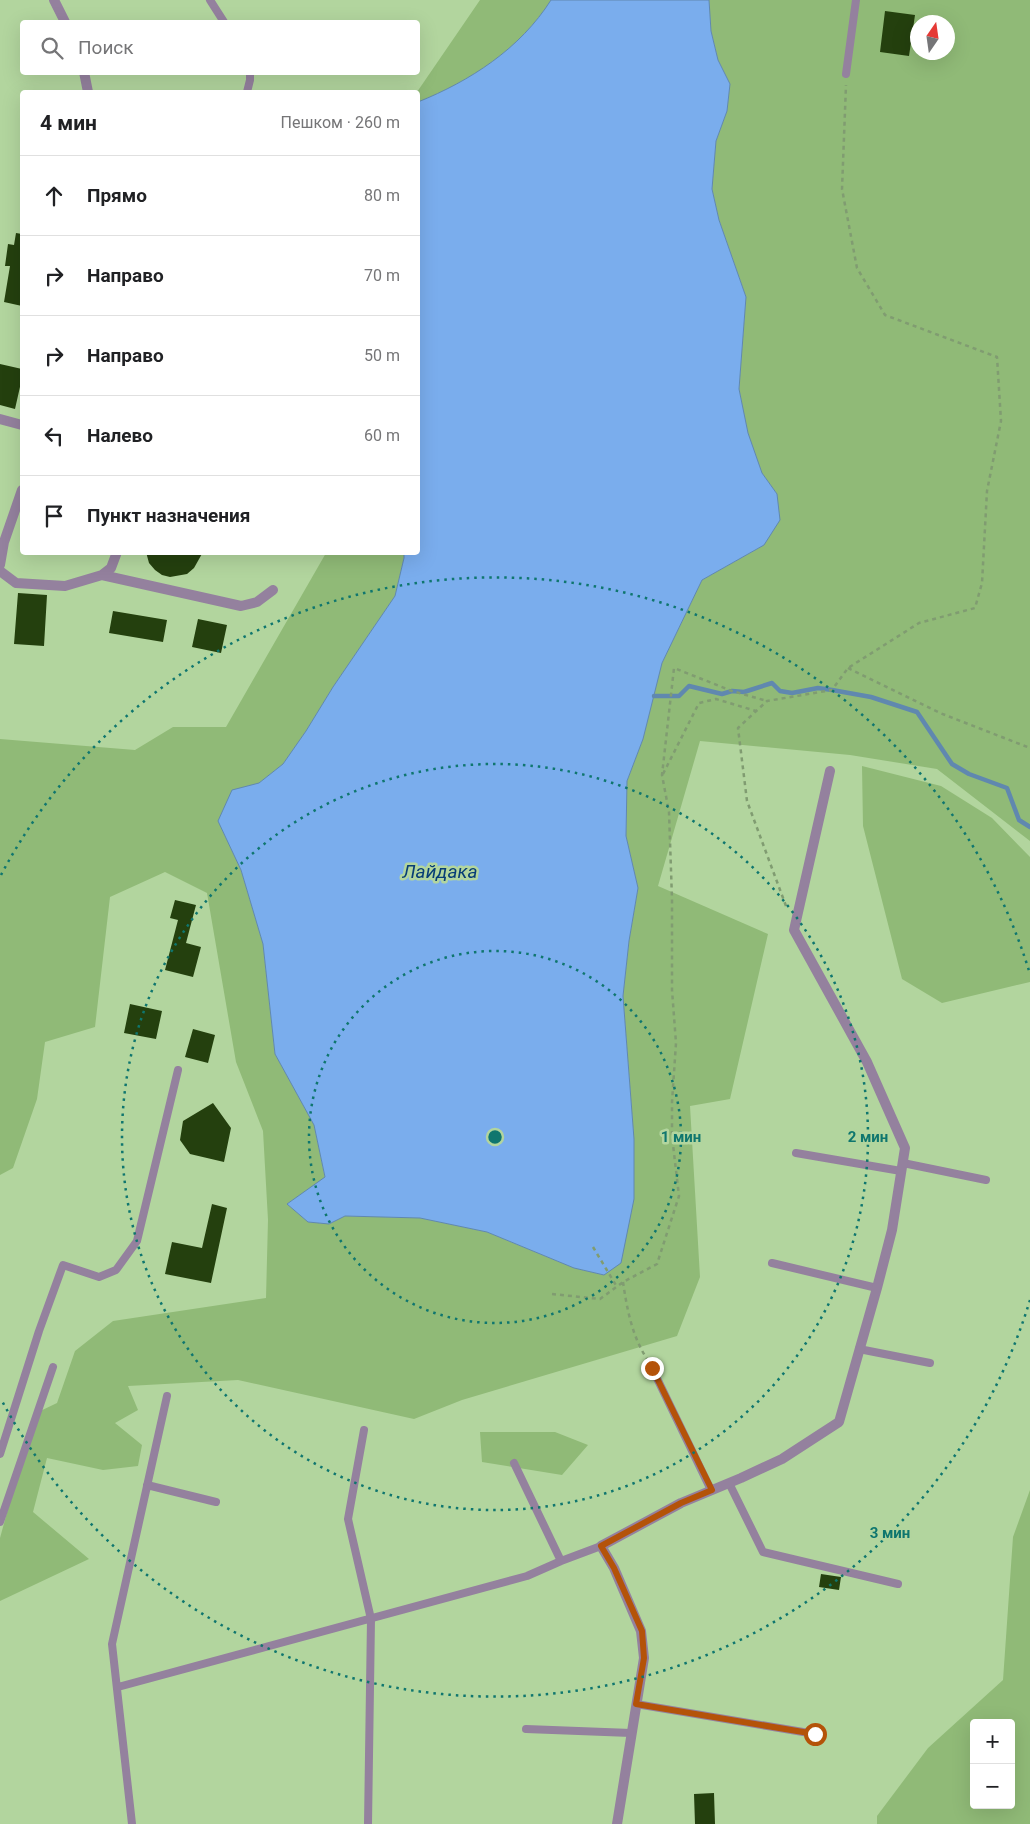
<!DOCTYPE html>
<html lang="ru">
<meta charset="utf-8">
<style>
body{margin:0;font-family:Roboto,sans-serif;background:#f2f2f2;color:#202124}
.controls{position:absolute;right:15px;bottom:15px;display:grid;overflow:hidden;border-radius:5px;box-shadow:0 5px 20px #0002}
.controls button{width:45px;height:45px;display:grid;place-items:center;padding:0;border:0;border-bottom:1px solid #e0e0e0;background:#fff;color:#202124;font:25px sans-serif}
.compass{position:absolute;left:910px;top:15px;width:45px;height:45px;border-radius:50%;background:#fff;box-shadow:0 5px 20px #0002;rotate:13deg}
.stop{position:absolute;width:15px;height:15px;margin:-11px;border:4px solid #b45309;border-radius:50%;background:#fff}
.stop.end{background:#b45309;border-color:#fff;box-shadow:0 1px 5px #0008}
.list{margin:0;padding:0;list-style:none}
h2{display:flex;justify-content:space-between;align-items:center;height:65px;margin:0;padding:0 20px;font-size:21px}
h2 small{font-size:16px;font-weight:400;color:#757577}
.list li{display:grid;grid-template-columns:32px 1fr auto;gap:15px;align-items:center;box-sizing:border-box;height:80px;padding:0 20px;border-top:1px solid #e0e0e0}
.list b{display:block;font-size:19px;white-space:nowrap}
.list em{font-size:16px;font-style:normal;color:#757577}
.icon{flex:none;width:28px;height:28px;fill:none;stroke:currentColor;stroke-width:2;stroke-linecap:round;stroke-linejoin:round}
.map{position:relative;flex:none;width:1030px;height:1824px;overflow:hidden}
.search{position:absolute;background:#fff;box-shadow:0 5px 20px #0002;left:20px;top:20px;width:400px;height:55px;display:flex;align-items:center;gap:12px;box-sizing:border-box;padding:0 18px;border-radius:5px;color:#757577;font-size:19px}
.panel{position:absolute;background:#fff;box-shadow:0 5px 20px #0002;left:20px;top:90px;width:400px;height:465px;border-radius:5px}
.map>svg:first-child{display:block}
.green{fill:#90ba77;fill-rule:evenodd}
.water{fill:#7aaded;stroke:#6088af}
.lines{fill:none;stroke-linecap:round;stroke-linejoin:round}
.stream{stroke:#6088af;stroke-width:4.5}
.building{fill:#24400e}
.path{stroke:#809c71;stroke-width:2.5;stroke-dasharray:4 4;stroke-linecap:butt}
.service{stroke:#94819e;stroke-width:8}
.minor{stroke:#94819e;stroke-width:10}
.route{stroke:#b45309;stroke-width:6}
.ring{fill:none;stroke:#0f766e;stroke-width:2.5;stroke-dasharray:2.5 5}
.labels{text-anchor:middle;stroke-width:5;stroke-linejoin:round;paint-order:stroke}
.water-label{font-size:19px;font-style:italic;fill:#073d76;stroke:#b2d59e}
.centre{fill:#0f766e;stroke:#b2d59e;stroke-width:2.5}
.ring-label{font-size:15px;text-anchor:middle;font-weight:bold;fill:#0f766e;stroke:#b2d59e;stroke-width:5;stroke-linejoin:round;paint-order:stroke}
</style>
<div class="map">
<svg width="1030" height="1824" viewBox="0 0 1030 1824">
<rect width="100%" height="100%" fill="#b2d59e"/>
<path class="green" d="M480 0H551C520 49 470 81 418 102L417 92Z
M709 0H1030V841L937 769 850 755 700 741 658 886 768 934 730 1099 690 1106 700 1277 677 1336 462 1400 414 1419 238 1380 128 1386 138 1410 115 1423 142 1445 138 1466 103 1470 47 1458 33 1512 89 1559 0 1601V1538L34 1414 57 1403 75 1351 113 1321 266 1298 268 1220 263 1131 236 1062 207 893 165 872 110 897 95 1027 45 1042 37 1099 13 1168 0 1175V739L135 750 173 727H226L326 553H404V558L395 596 333 687 306 731 283 764 259 783 232 791 218 821 241 870 263 944 275 1054 314 1125 325 1178 287 1204 308 1222 329 1224 345 1216 420 1218 487 1232 574 1268 604 1275 634 1139 623 996 629 941 638 888 626 836 627 781 643 739 662 663 702 580 764 545 777 494 762 473 748 434 739 389 746 297 719 220 712 189 716 141 727 111 730 84 718 60 711 31ZM918 22H948V52H918Z
M862 766 941 786 992 818 1030 857V982L942 1003 902 979 863 826Z
M480 1432H555L588 1445 562 1475 482 1462Z
M1030 1490V1824H877V1816L928 1748 1003 1680 1013 1537ZM974 1723H1011V1805H974Z"/>
<path class="water" d="M551 0H709L711 31 718 60 730 84 727 111 716 141 712 189 719 220 746 297 739 389 748 433 762 473 777 494 780 520 764 545 702 580 662 663 643 739 627 781 626 836 638 888 629 941 623 996 634 1139V1199L621 1263 604 1275 574 1268 487 1232 420 1218 345 1216 329 1224 308 1222 287 1204 325 1177 314 1125 275 1054 263 944 241 870 218 821 232 790 259 783 283 764 306 731 333 687 395 596 404 558V553L418 552V102C470 81 520 49 551 0Z"/>
<g class="lines">
<path class="stream" d="M654 696H679L689 686 722 694 732 691 744 692 772 683 780 691 792 693 818 688 832 690 871 697 917 712 952 764 969 774 1007 788 1019 820 1030 827"/>
</g>
<path class="building" d="M885 11 915 15 909 56 880 52Z
M16 233 22 234V306L4 302 10 266H5L8 244 14 245Z
M0 364 22 369V378L15 409 0 405Z
M146 552H203L194 568 187 574 170 577 162 575 155 570 149 563Z
M18 593 47 595 44 646 14 644Z
M113 611 167 620 163 642 109 633Z
M198 619 227 625 221 653 192 647Z
M175 900 196 905 186 943 201 947 193 977 165 970 178 920 170 918Z
M130 1004 162 1011 156 1039 124 1033Z
M193 1029 215 1035 208 1063 185 1057Z
M213 1103 231 1128 224 1162 190 1154 180 1140 183 1121Z
M212 1204 227 1208 211 1283 165 1274 172 1242 202 1248Z
M821 1574 841 1577 839 1590 819 1587Z
M714 1793 715 1824H695L694 1794Z"/>
<g class="lines">
<path class="path" d="M848 668 940 713 1030 748
M663 774 699 703 716 699 756 711
M786 906 747 801 738 728 767 701 832 690 848 668 919 623 975 608 982 583 987 491 1001 421 997 357 885 315 857 268 842 189 846 85
M593 1247 617 1287
M623 1282C627 1309 632 1336 647 1359
M552 1294 600 1299 623 1282 657 1264 679 1196 672 1136V1102L676 1043 672 990V899L669 812 662 775 674 668 732 691 767 701"/>
<path class="service" d="M210 0 224 22
M846 74 856 0
M247 92 250 80V72
M796 1153 901 1171
M903 1163 986 1180
M772 1263 877 1288
M859 1349 930 1363
M652 1368 711 1490
M364 1430 348 1519 371 1619 368 1824
M0 1454 39 1331 63 1265 99 1277 116 1270 137 1241 178 1070
M514 1463 561 1561
M729 1483 763 1552 898 1584
M147 1485 216 1502
M0 1522 53 1367
M118 1687 527 1576 561 1561 601 1546
M636 1704 815 1734
M526 1729 631 1733
M132 1824 112 1644 167 1396"/>
<path class="minor" d="M54 0 65 22
M84 72 88 92
M0 419 22 425
M117 552 111 568 102 575 241 606 257 602 273 590
M0 565 4 542 22 490
M0 571 16 583 65 586 102 575
M617 1824 644 1658 641 1631 614 1568 601 1546 681 1503 741 1478 782 1459 839 1422 877 1288 892 1230 905 1148 867 1062 794 930 830 771"/>
</g>
<g class="lines">
<path class="route" d="M652 1368 712 1490 681 1503 601 1546 614 1568 642 1631 644 1658 636 1704 815 1734"/>
</g>
<g class="ring">
<circle cx="495" cy="1137" r="186"/>
<circle cx="495" cy="1137" r="373"/>
<path d="M1030 1300A559 559 0 0 1 1 1399M1 875A559 559 0 0 1 1030 974"/>
</g>
<g class="labels">
<g class="water-label">
<text x="440" y="878">Лайдака</text>
</g>
</g>
<circle cx="495" cy="1137" r="8" class="centre"/>
<g class="ring-label">
<text x="681" y="1142">1 мин</text>
<text x="868" y="1142">2 мин</text>
<text x="890" y="1538">3 мин</text>
</g>
</svg>
<div class="controls">
<button>+</button>
<button>−</button>
</div>
<svg class="compass" viewBox="-18 -18 36 36"><path d="M0-13l5 13h-10z" fill="#e53935"/><path d="M0 13l5-13h-10z" fill="#757577"/></svg>
<div class="stop" style="left:815px;top:1734px"></div>
<div class="stop end" style="left:652px;top:1368px"></div>
<div class="search"><svg class="icon" aria-label="search" viewBox="0 0 24 24"><circle cx="10" cy="10" r="6"/><path d="M15 15l6 6"/></svg>Поиск</div>
<section class="panel">
<h2>4 мин<small>Пешком · 260 m</small></h2>
<ul class="list">
<li><svg class="icon" aria-label="ahead" viewBox="0 0 24 24"><path d="M12 20V5M6 11l6-6 6 6"/></svg><div><b>Прямо</b></div><em>80 m</em></li>
<li><svg class="icon" aria-label="right" viewBox="0 0 24 24"><path d="M7 20v-9h11M14 6l5 5-5 5"/></svg><div><b>Направо</b></div><em>70 m</em></li>
<li><svg class="icon" aria-label="right" viewBox="0 0 24 24"><path d="M7 20v-9h11M14 6l5 5-5 5"/></svg><div><b>Направо</b></div><em>50 m</em></li>
<li><svg class="icon" aria-label="left" viewBox="0 0 24 24"><path d="M17 20v-9H6M10 6l-5 5 5 5"/></svg><div><b>Налево</b></div><em>60 m</em></li>
<li><svg class="icon" aria-label="arrive" viewBox="0 0 24 24"><path d="M6 21V4h12l-3 4 3 4H6"/></svg><div><b>Пункт назначения</b></div></li>
</ul>
</section>
</div>
